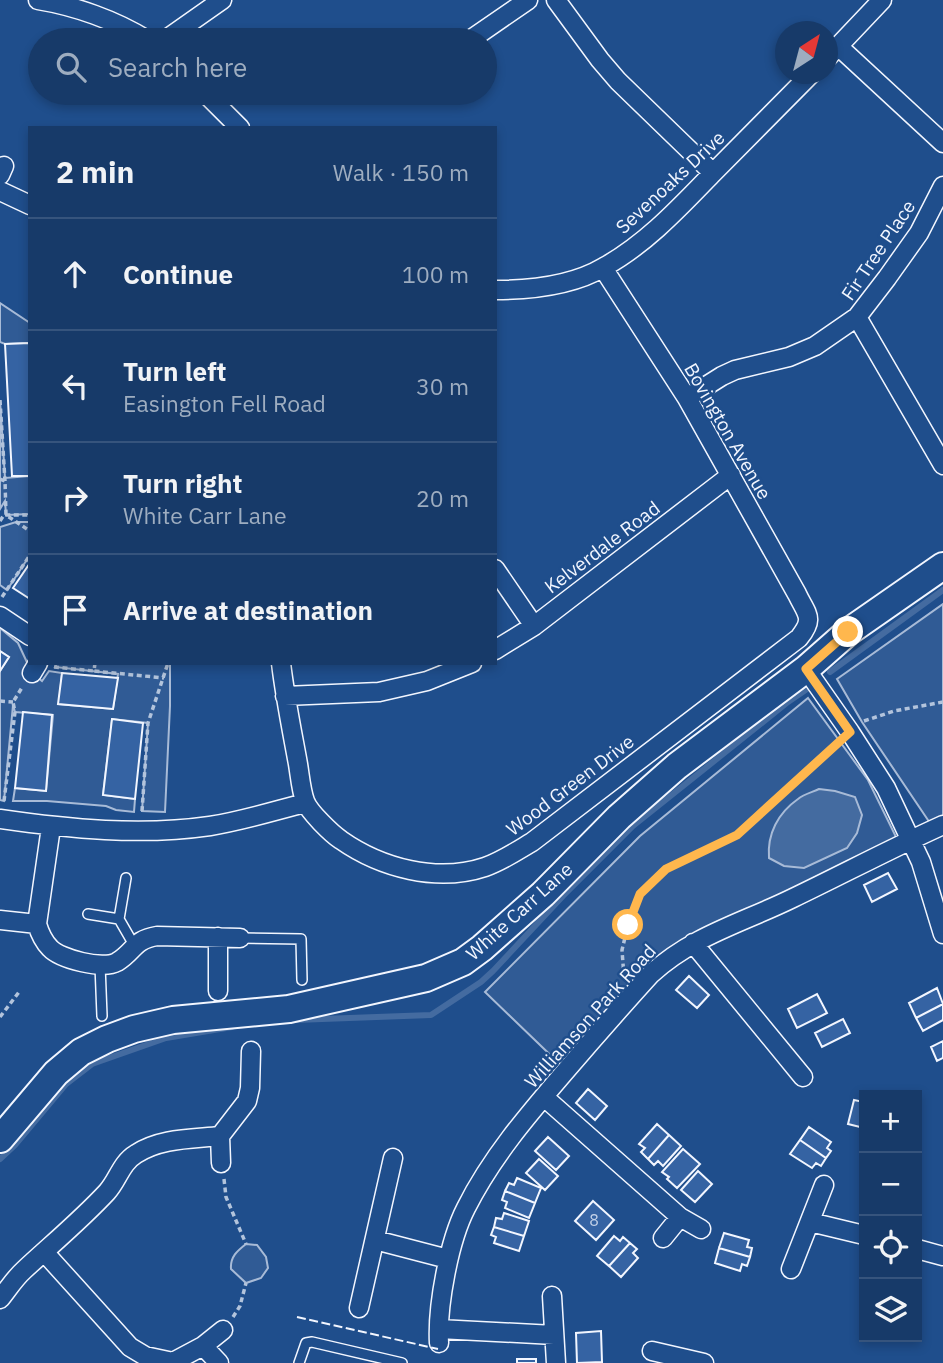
<!DOCTYPE html>
<meta charset="utf-8">
<style>
body{margin:0;font-family:"IBM Plex Sans",sans-serif;background:#20416f;color:#f1f3f6}
.controls{position:absolute;right:21px;bottom:21px;display:grid;overflow:hidden;border-radius:0px;box-shadow:0 4px 10px #0003}
.controls button{width:63px;height:63px;display:grid;place-items:center;padding:0;border:0;border-bottom:2px solid #36547d;background:#173a69;color:#f1f3f6;font:35px sans-serif}
.compass{position:absolute;left:775px;top:21px;width:63px;height:63px;border-radius:50%;background:#173a69;box-shadow:0 4px 10px #0003;rotate:36deg}
.stop{position:absolute;width:21px;height:21px;margin:-16px;border:5px solid #ffb74d;border-radius:50%;background:#fff}
.stop.end{background:#ffb74d;border-color:#fff;box-shadow:0 2px 7px #0008}
.list{margin:0;padding:0;list-style:none}
h2{display:flex;justify-content:space-between;align-items:center;height:91px;margin:0;padding:0 28px;font-size:30px}
h2 small{font-size:23px;font-weight:400;color:#9eadc0}
.list li{display:grid;grid-template-columns:46px 1fr auto;gap:21px;align-items:center;box-sizing:border-box;height:112px;padding:0 28px;border-top:2px solid #36547d}
.list b{display:block;font-size:26px;white-space:nowrap}
.list p{margin:0;font-size:23px;white-space:nowrap;color:#9eadc0}
.list em{font-size:23px;font-style:normal;color:#9eadc0}
.icon{flex:none;width:38px;height:38px;fill:none;stroke:currentColor;stroke-width:2;stroke-linecap:round;stroke-linejoin:round}
.map{position:relative;flex:none;width:943px;height:1363px;overflow:hidden}
.search{position:absolute;background:#173a69;box-shadow:0 4px 10px #0003;left:28px;top:28px;width:469px;height:77px;display:flex;align-items:center;gap:18px;box-sizing:border-box;padding:0 24px;border-radius:38px;color:#9eadc0;font-size:26px}
.panel{position:absolute;background:#173a69;box-shadow:0 4px 10px #0003;left:28px;top:126px;width:469px;height:539px;border-radius:0px}
.map>svg:first-child{display:block}
.green{fill:#305b95;stroke:#a8bbd7;stroke-width:2}
.water{fill:#446ba0;stroke:#a8bbd7;stroke-width:2}
.lines{fill:none;stroke-linecap:round;stroke-linejoin:round}
.stream{stroke:#446ba0;stroke-width:6}
.building{fill:#3563a3;stroke:#f2f6ff;stroke-width:2}
.lane-casing{stroke:#f2f6ff;stroke-width:12}
.street-casing{stroke:#f2f6ff;stroke-width:21}
.secondary-casing{stroke:#f2f6ff;stroke-width:30}
.path{stroke:#b3c4dc;stroke-width:3.5;stroke-dasharray:5 3.5;stroke-linecap:butt}
.lane{stroke:#1f4e8c;stroke-width:9}
.street{stroke:#1f4e8c;stroke-width:18}
.secondary{stroke:#1f4e8c;stroke-width:26}
.fence{stroke:#f2f6ff;stroke-width:2;stroke-dasharray:9 3.5;stroke-linecap:butt}
.route{stroke:#ffb74d;stroke-width:9}
.labels{text-anchor:middle;stroke-width:5;stroke-linejoin:round;paint-order:stroke}
.number-label{font-size:16px;fill:#c3d1e8}
.street-label{font-size:19px;fill:#f2f6ff;stroke:#1f4e8c}
</style>
<div class="map">
<svg width="943" height="1363" viewBox="0 0 943 1363">
<rect width="100%" height="100%" fill="#1f4e8c"/>
<path class="green" d="M0 303 30 323V343L5 344 0 342Z
M0 400 5 478 30 476V514L6 515 5 501 0 509Z
M16 522H30V555L7 590 0 585V527Z
M943 604V824L934 829 862 722 837 679Z
M0 628 18 643 32 673 42 681 49 671 62 673 59 704 113 709 118 674 55 667 57 663H170V706L165 812 142 811 148 723 112 719 103 795 135 799 134 812 116 810 106 806 47 801H13L15 788 46 791 53 715 15 712 13 705 4 801 0 800V671L9 657 0 651Z
M808 698 868 780 900 845 693 942 566 1070 485 992 640 836Z
M246 1244 257 1245 266 1257 268 1268 261 1278 246 1283 231 1269C230 1257 237 1251 246 1244Z"/>
<path class="water" d="M819 789 835 791 855 797 862 815 857 833 847 848 804 868 784 866 769 858C767 834 778 813 798 799 804 794 813 792 819 789Z"/>
<g class="lines">
<path class="stream" d="M830 672 943 590
M295 1020 431 1015 481 982 493 971 563 896 633 826 788 702 807 689
M0 1159 15 1145 66 1084 92 1064 166 1038 232 1027"/>
</g>
<path class="building" d="M30 343V476H12L5 344Z
M30 563V599L13 588Z
M0 651 9 657 0 671Z
M62 673 118 678 113 709 58 704Z
M23 712 52 715 46 791 15 788Z
M112 719 143 723 135 799 103 795Z
M888 873 897 889 872 902 864 885Z
M689 976 709 995 697 1008 676 990Z
M937 988 943 1004 916 1018 909 1003Z
M817 994 827 1013 797 1028 788 1009Z
M943 1004V1020L923 1031 916 1018Z
M843 1019 850 1033 822 1047 815 1033Z
M943 1041V1058L937 1061 931 1047Z
M588 1089 607 1106 595 1120 576 1103Z
M854 1100 864 1102V1128L848 1124Z
M657 1124 669 1135 648 1159 641 1152 645 1148 639 1144Z
M809 1127 831 1142 827 1148 831 1151 826 1158 800 1140Z
M669 1135 681 1146 663 1166 658 1161 654 1165 648 1159Z
M548 1137 569 1156 556 1170 535 1151Z
M800 1140 826 1158 821 1166 816 1163 812 1168 790 1154Z
M683 1149 700 1164 677 1188 667 1179 669 1177 662 1172Z
M539 1159 558 1176 545 1190 526 1173Z
M698 1171 712 1184 695 1202 681 1190Z
M517 1178 541 1188 535 1203 505 1191 509 1183 514 1185Z
M505 1191 535 1203 529 1218 505 1208 507 1202 502 1200Z
M593 1201 614 1220 596 1240 575 1221Z
M504 1213 529 1221 524 1236 494 1227 496 1218 502 1219Z
M494 1227 524 1236 519 1251 494 1243 496 1237 491 1235Z
M724 1233 749 1240 747 1247 752 1248 750 1257 719 1248Z
M614 1236 620 1241 623 1237 630 1243 609 1266 597 1256Z
M630 1243 637 1249 633 1253 638 1258 621 1277 609 1266Z
M719 1248 750 1257 747 1266 742 1264 740 1271 715 1263Z
M601 1331 602 1362 577 1363 576 1333Z
M517 1359H536V1363H517Z"/>
<g class="lines">
<g class="lane-casing">
<path id="lane" d="M126 878 119 919 134 945
M88 914 119 919
M240 938 301 939 302 980
M100 965 102 1016
M299 1363 306 1343 312 1342 402 1363"/>
</g>
<g class="street-casing">
<path id="street" d="M38 0C75 6 115 20 147 40
M556 0 600 60 618 81 713 173
M165 40 222 0
M470 40 528 0
M838 46 943 143
M828 57 882 0
M205 93 240 128
M0 175 4 166
M0 191 30 205
M495 290C532 290 572 286 604 267 646 244 680 207 713 173 746 140 778 107 811 74
M857 317 943 465
M687 398 722 376 735 370 789 357 815 346 857 317 887 278 919 233 943 186
M495 569 534 626
M0 616 30 636
M495 650 534 626 731 475
M281 663C285 697 292 731 298 764 300 776 301 790 305 801 309 812 332 834 341 840 381 868 437 883 485 867 502 861 517 851 532 842L799 638C815 618 807 615 797 594L687 398 603 268
M806 669 850 732 886 788 921 862 943 934
M32 673 38 663
M285 696 379 692 427 681 472 663
M0 819C69 829 141 836 210 826 242 821 274 811 305 803
M51 827 37 924C40 934 43 941 50 948 60 959 103 970 117 962 135 951 133 940 157 936L240 938
M0 920 37 924
M218 937V991
M693 943 803 1077
M544 1097 680 1217 701 1229
M220 1136 221 1163
M810 1222 864 1235
M663 1238 680 1217
M375 1240 448 1259
M917 1249 943 1256
M45 1253 130 1347 145 1356 173 1362 203 1346 223 1330
M791 1269 824 1185
M552 1296 556 1363
M0 1299C8 1289 15 1278 24 1270 52 1244 81 1220 107 1192 118 1180 121 1163 136 1154 160 1138 192 1139 220 1136L247 1101 250 1088 251 1051
M359 1308 393 1158
M439 1329 554 1335
M439 1343C437 1306 449 1241 466 1208 491 1158 527 1116 563 1074 592 1040 621 1007 651 974 694 935 742 923 793 898 843 874 892 848 943 825
M203 1346 219 1363
M652 1351 704 1363"/>
</g>
<g class="secondary-casing">
<path id="secondary" d="M0 1139 56 1073 81 1052 107 1039 134 1029 173 1020 289 1009 426 978 463 962 482 948 543 894 619 817 677 766 806 669 848 632 943 566"/>
</g>
<path class="path" d="M0 400 5 481
M0 479 5 481 6 515 30 531
M0 521 4 515H30
M2 597 30 555
M95 663 94 671 164 678
M54 667 94 671
M0 701 13 702
M864 721 894 711 943 702
M4 801 15 712 13 702 23 686
M142 811 148 723 168 663
M624 977 622 950 628 925 640 894 666 869 737 835 837 744
M0 1017 19 992
M224 1179 226 1197 246 1244
M233 1317 240 1306 246 1283"/>
<use href="#lane" class="lane"/>
<use href="#street" class="street"/>
<use href="#secondary" class="secondary"/>
<path class="fence" d="M297 1317 438 1349"/>
</g>
<g class="lines">
<path class="route" d="M628 925 640 894 666 869 737 835 850 732 806 669 848 632"/>
</g>
<g class="labels">
<g class="number-label">
<text x="594" y="1226">8</text>
</g>
<g class="street-label">
<text transform="translate(670 182) rotate(-43)" y="7">Sevenoaks Drive</text>
<text transform="translate(878 250) rotate(-56)" y="7">Fir Tree Place</text>
<text transform="translate(728 431) rotate(60)" y="7">Bovington Avenue</text>
<text transform="translate(602 547) rotate(-37)" y="7">Kelverdale Road</text>
<text transform="translate(570 785) rotate(-37)" y="7">Wood Green Drive</text>
<text transform="translate(519 911) rotate(-42)" y="7">White Carr Lane</text>
<text transform="translate(590 1016) rotate(-48)" y="7">Williamson Park Road</text>
</g>
</g>
</svg>
<div class="controls">
<button>+</button>
<button>−</button>
<button><svg class="icon" aria-label="locate" viewBox="0 0 24 24"><circle cx="12" cy="12" r="6"/><path d="M12 2v4M12 18v4M2 12h4M18 12h4"/></svg></button>
<button><svg class="icon" aria-label="layers" viewBox="0 0 24 24"><path d="M12 4l9 5-9 5-9-5zM3 14l9 5 9-5"/></svg></button>
</div>
<svg class="compass" viewBox="-18 -18 36 36"><path d="M0-13l5 13h-10z" fill="#e53935"/><path d="M0 13l5-13h-10z" fill="#9eadc0"/></svg>
<div class="stop" style="left:628px;top:925px"></div>
<div class="stop end" style="left:848px;top:632px"></div>
<div class="search"><svg class="icon" aria-label="search" viewBox="0 0 24 24"><circle cx="10" cy="10" r="6"/><path d="M15 15l6 6"/></svg>Search here</div>
<section class="panel">
<h2>2 min<small>Walk · 150 m</small></h2>
<ul class="list">
<li><svg class="icon" aria-label="ahead" viewBox="0 0 24 24"><path d="M12 20V5M6 11l6-6 6 6"/></svg><div><b>Continue</b></div><em>100 m</em></li>
<li><svg class="icon" aria-label="left" viewBox="0 0 24 24"><path d="M17 20v-9H6M10 6l-5 5 5 5"/></svg><div><b>Turn left</b><p>Easington Fell Road</p></div><em>30 m</em></li>
<li><svg class="icon" aria-label="right" viewBox="0 0 24 24"><path d="M7 20v-9h11M14 6l5 5-5 5"/></svg><div><b>Turn right</b><p>White Carr Lane</p></div><em>20 m</em></li>
<li><svg class="icon" aria-label="arrive" viewBox="0 0 24 24"><path d="M6 21V4h12l-3 4 3 4H6"/></svg><div><b>Arrive at destination</b></div></li>
</ul>
</section>
</div>
